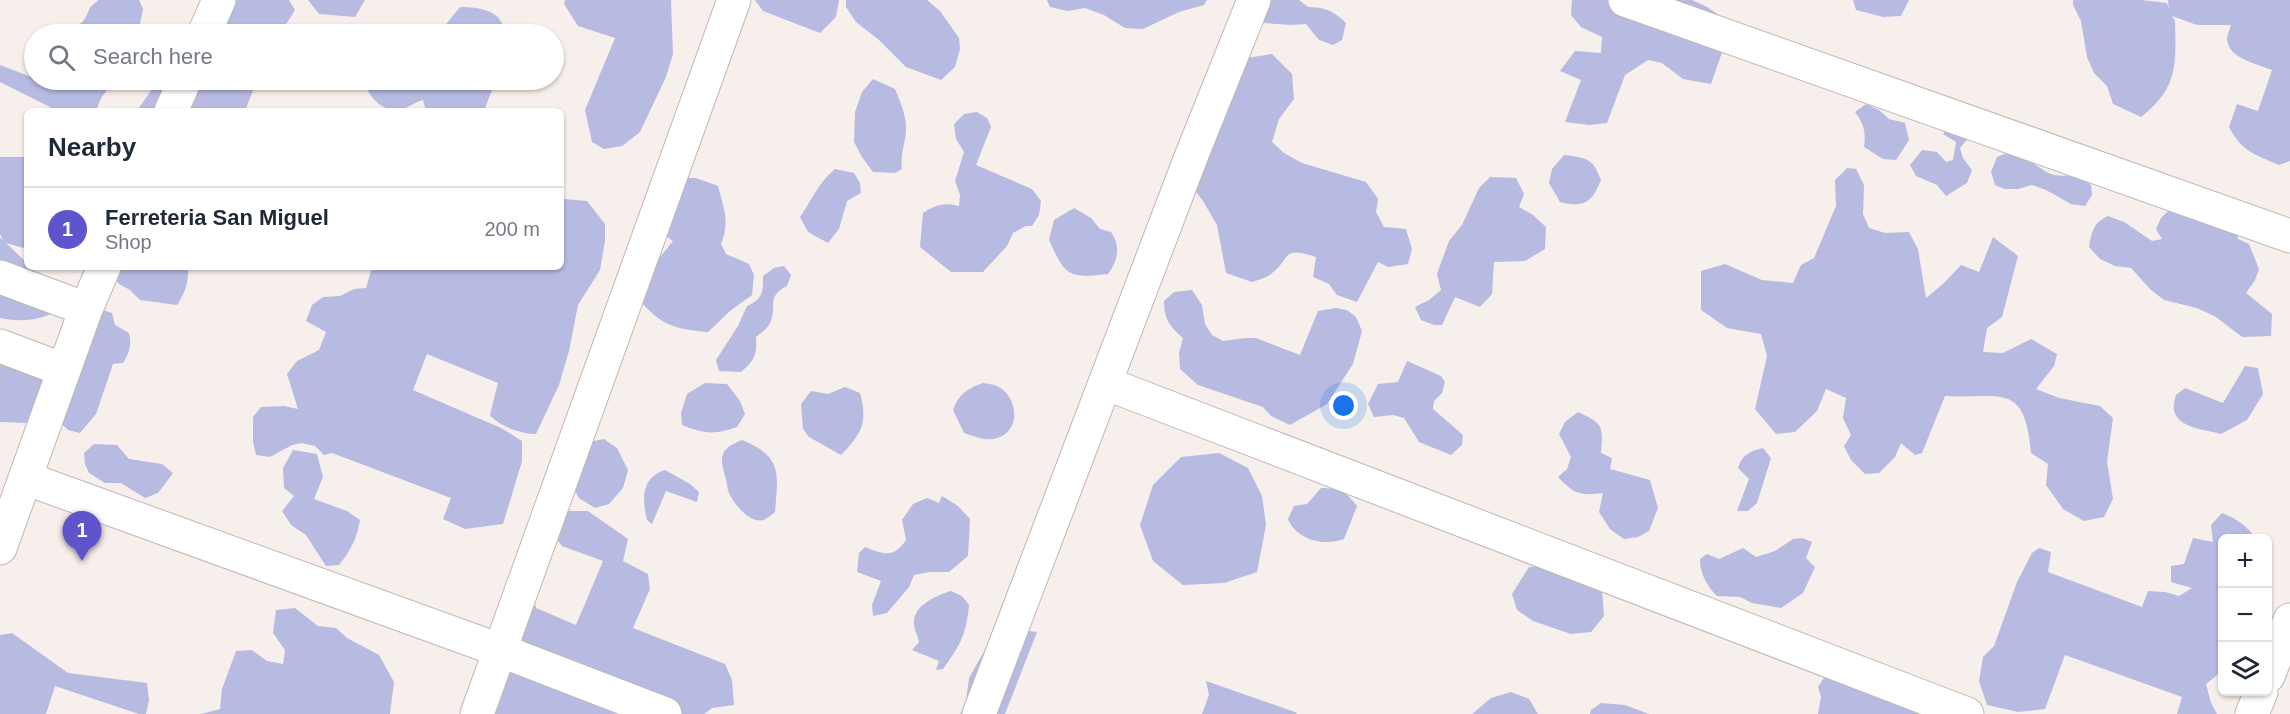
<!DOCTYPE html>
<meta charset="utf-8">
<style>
body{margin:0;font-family:Arial,sans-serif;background:#f2f2f3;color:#1f2937}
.controls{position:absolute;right:18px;bottom:18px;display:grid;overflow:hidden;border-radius:9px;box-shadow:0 2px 4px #0004}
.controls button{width:54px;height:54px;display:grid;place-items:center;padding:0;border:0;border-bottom:2px solid #e0e1e3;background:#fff;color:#1f2937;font:30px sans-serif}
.you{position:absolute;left:1344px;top:406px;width:21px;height:21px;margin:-15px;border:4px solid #fff;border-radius:50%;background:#1a73e8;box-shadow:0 0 0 9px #1a73e833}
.badge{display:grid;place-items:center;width:39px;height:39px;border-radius:50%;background:#5e54cc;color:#fff;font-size:20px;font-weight:700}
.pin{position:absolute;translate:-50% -50px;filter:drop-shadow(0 2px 3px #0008)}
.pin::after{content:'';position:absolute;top:32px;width:21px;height:18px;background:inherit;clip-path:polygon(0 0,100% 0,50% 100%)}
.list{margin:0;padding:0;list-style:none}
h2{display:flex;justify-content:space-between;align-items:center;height:78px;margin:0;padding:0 24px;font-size:26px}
h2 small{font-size:20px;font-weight:400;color:#747a83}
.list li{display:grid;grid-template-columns:39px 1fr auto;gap:18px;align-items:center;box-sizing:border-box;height:84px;padding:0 24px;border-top:2px solid #e0e1e3}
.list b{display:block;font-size:22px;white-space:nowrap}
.list p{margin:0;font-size:20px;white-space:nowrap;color:#747a83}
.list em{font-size:20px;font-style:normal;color:#747a83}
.icon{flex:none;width:33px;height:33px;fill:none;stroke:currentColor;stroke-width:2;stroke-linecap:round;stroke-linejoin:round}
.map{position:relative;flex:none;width:2290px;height:714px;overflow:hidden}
.search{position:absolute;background:#fff;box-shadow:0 2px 4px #0004;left:24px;top:24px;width:540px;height:66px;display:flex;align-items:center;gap:15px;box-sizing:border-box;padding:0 21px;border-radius:33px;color:#747a83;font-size:22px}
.panel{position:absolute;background:#fff;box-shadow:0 2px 4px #0004;left:24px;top:108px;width:540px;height:162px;border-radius:9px}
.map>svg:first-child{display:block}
.green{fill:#b7bae1}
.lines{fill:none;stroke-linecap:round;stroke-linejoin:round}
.street-casing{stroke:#bfb8b4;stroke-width:35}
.street{stroke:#fff;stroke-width:33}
</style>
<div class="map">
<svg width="2290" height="714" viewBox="0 0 2290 714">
<rect width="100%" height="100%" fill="#f7efeb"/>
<path class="green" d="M99 0H139L143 9 138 34H70C74 27 79 26 84 20 92 8 85 10 99 0Z
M211 0H289L295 10 287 23 276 29 274 34H203Z
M308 0H365L355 17 319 14Z
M565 0H671L673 54 666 77 640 132 622 146 604 149 592 142 585 110 615 38 578 26 564 4Z
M755 0H839L836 17 820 33 763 11Z
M846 0H927L940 11 959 38 960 49 955 67 941 80 906 67 879 40 856 22 846 7Z
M1047 0H1207L1204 5 1179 12 1143 29 1125 28 1104 15 1085 8 1068 11 1050 7Z
M1270 0H1299L1308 7C1325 7 1334 11 1346 23L1342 40 1333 45 1319 40 1306 24 1290 25 1264 23 1262 6Z
M1572 0H1692L1707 7 1732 24 1711 84 1683 79 1662 63 1648 60 1625 75 1607 123 1589 125 1565 122 1581 80 1560 71 1575 51 1601 53 1602 37 1581 27 1571 15Z
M1853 0H1909L1901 16 1883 17 1856 10Z
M2073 0H2141L2167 3 2169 9 2168 0H2290V161L2279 165C2254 154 2242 152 2229 127L2237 104 2258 111 2272 70C2258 64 2228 59 2227 39 2227 35 2230 29 2231 25H2197L2172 16 2175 21C2176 65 2178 88 2141 117L2113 104 2107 86 2094 73 2087 57 2081 21 2073 5Z
M460 7C479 7 504 10 504 34H441L443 28Z
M1272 54 1292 74 1294 99 1279 119 1272 142 1284 153 1302 163 1366 182 1378 199 1376 212 1384 227 1406 229 1412 249 1408 264 1388 267 1378 262 1357 302 1337 295 1329 284 1313 277 1316 257C1280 246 1293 257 1271 274 1266 278 1258 280 1252 282L1226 273 1217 225 1203 201 1185 178 1247 58Z
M0 65 50 84 54 80H119C109 87 98 98 97 111H49L50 107 0 82Z
M873 79 895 89C900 101 907 117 906 131 905 144 900 155 902 169L895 173 873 172 862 157 854 142 855 112 862 92Z
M158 80H257L245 111H137Z
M365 80H496L484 111H426L423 100C415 102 408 108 401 109 382 113 367 96 365 80Z
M1866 104 1879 110 1889 119 1905 123 1909 140 1896 160 1883 159 1864 147C1866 132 1864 124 1855 112Z
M977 112 987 118 991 127 976 165 1032 189 1041 201 1039 215 1032 226H1026L1013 233 1007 246 983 272H951L920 247 923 213C935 205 945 202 959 206L960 195 955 181 964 152 956 139 954 124 964 114Z
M1951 123 1970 136 1960 148 1963 158 1972 170 1967 183 1946 196 1937 185 1916 176 1910 165 1922 150 1937 152 1946 162 1953 160 1956 142 1943 134Z
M2014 150C2026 156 2043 173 2055 175 2074 178 2072 169 2091 185L2092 195 2085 206 2071 204 2046 190 2032 185 2018 189H2005L1995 185 1991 172 1997 157Z
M1564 155C1587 158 1593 158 1601 180 1592 203 1583 208 1560 202L1549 183 1552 169Z
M0 157H27V249L6 243 27 263V267H31C44 281 50 293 55 312 37 321 20 322 0 318V238L3 240 0 234Z
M1847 168 1856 169 1864 185 1863 214 1869 228 1885 233 1909 232 1918 249 1926 298 1944 283 1961 265 1979 272 1993 237 2018 256 2002 317 1987 328 1983 352 2003 353 2031 339 2057 354 2054 366 2036 389 2059 398 2100 406 2113 418 2107 462 2113 499 2104 517 2084 521 2063 509 2046 485 2048 464 2031 453C2025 381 2001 399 1945 396L1922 453 1915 455 1901 443 1895 457 1879 473 1865 474 1851 460 1844 446 1851 435 1843 418 1846 398 1826 389 1817 411 1795 432 1776 434 1755 409 1767 356 1761 334 1727 328 1701 310V271L1725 264 1762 280 1793 283 1801 265 1814 258 1836 206 1835 180Z
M835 169 854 173 860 183 861 193 847 201 839 229 828 243 808 232 800 217C812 200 818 183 835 169Z
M1490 177 1516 178 1524 194 1519 207 1533 215 1546 227 1545 249 1525 261 1494 262 1492 294 1480 307 1455 297 1442 325H1434L1421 320 1415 307 1429 300 1441 290 1437 274 1449 241 1462 225 1479 188Z
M676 178H696L718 186C724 209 730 222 721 244L726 254 749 264 754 275 752 295 730 311 708 332C673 329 660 325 637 297L648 272 673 241 663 234Z
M564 199 587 201 605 224V241L600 270 578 305 569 351 559 385 536 434C521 434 499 426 490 415L498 383 427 354 413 390 501 428 522 441V461L503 524 465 529 443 519 451 498 332 453 324 455 315 446 302 443 292 445 270 457 256 455 253 442V417L261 407 284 406 298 409 287 374 297 361 319 350 326 332 306 321 312 305 323 297 340 296 354 289 366 288 372 267H561V201Z
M2173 206 2236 228 2238 239 2249 244 2259 269 2255 280 2246 293 2272 314 2271 336 2242 337 2216 317 2197 308 2164 300 2151 290 2131 268 2115 266 2100 259 2089 247C2092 231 2093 223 2108 216L2124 222 2152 241 2162 239 2156 229 2161 218Z
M1074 208 1091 218 1100 229 1111 232C1121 247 1118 260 1108 274 1069 279 1065 276 1049 240L1054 220Z
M784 266 791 275 787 286C765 297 778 307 770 323 767 329 761 333 756 337 757 355 755 360 741 372L719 371 716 360 738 326 747 306C763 299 763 292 763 276L774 268Z
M107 267H188C189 283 185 292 177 305L140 300 130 290 119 284Z
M1192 290 1202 305 1205 324 1212 335 1223 341 1245 338H1256L1300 355 1318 311 1336 308 1347 310 1356 317 1362 331 1353 364 1327 404 1290 425 1271 416 1263 407 1198 385 1180 369 1179 353 1183 338C1170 327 1164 319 1164 301L1174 292Z
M100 309 112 313 115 325 129 333C132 345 129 353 123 363L113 364 96 414 80 433 68 430 58 420Z
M0 329 38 342 55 389 29 423 0 422Z
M1407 361 1441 376 1445 382 1442 393 1434 401 1433 409 1463 435 1462 445 1451 455 1419 442 1404 418 1393 415 1374 417 1368 404 1378 384 1398 382Z
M2245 366 2258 368 2263 394 2247 420 2221 434C2207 430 2177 428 2174 410 2173 406 2175 399 2176 395L2185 388 2223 403Z
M705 383 727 384 740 401 745 414 737 427C714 435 705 434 682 425L681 413 687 394Z
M983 383C987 384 993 384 997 386 1018 396 1022 431 997 438 987 442 974 436 964 433L953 410C959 394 967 389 983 383Z
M845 387 860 393C868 423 862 433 841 455L809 437 803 429 801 404 811 391 828 394Z
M1578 412C1604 424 1603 426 1601 453L1612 458 1610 469 1650 480 1658 508 1649 531 1638 537 1624 539 1610 529 1599 512 1603 493C1580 496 1574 494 1558 477L1567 469 1571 457 1559 434 1565 422Z
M604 439 617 448 628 470 623 488 609 504 595 508 579 498 568 478 589 442Z
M742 440C783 457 778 473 775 512 772 514 767 519 763 520 750 524 733 503 729 493 727 489 727 483 726 479 719 457 719 449 742 440Z
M94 444 117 445 129 459 162 464 173 473 158 493 145 498 121 483H105L89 473 85 464 84 453Z
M1763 448 1771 458 1757 503 1748 511H1737L1749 479 1738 468C1742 455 1750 451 1763 448Z
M293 450 317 454 323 477 314 499 347 511 360 520C357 538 351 550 339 565L326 566 306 535 291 525 282 511 294 496 284 488 283 468Z
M1219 453 1248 468 1262 496 1266 525 1257 572 1224 583 1183 585 1153 561 1140 525 1153 485 1181 457Z
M665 470 690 484 699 492 697 502 666 491 652 524 647 520C642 499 641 478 665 470Z
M1321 488C1341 488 1345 491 1357 506L1344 539C1323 547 1296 539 1288 519L1294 506 1307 504Z
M942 496 958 506 970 519 968 556 949 572H930L914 575 909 587 887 613 873 616 872 605 881 581 857 572 859 553 865 547C884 554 893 559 906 540L902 520 913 504 927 498 939 503Z
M564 511H588L628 539 623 561 648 574 650 589 633 628 725 664 732 680 734 705 712 708 704 714H674L526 643 509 626 533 595 536 608 576 625 603 561 562 546 547 527Z
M2222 513C2235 518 2248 526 2255 538H2222V671L2206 684 2211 703 2217 714H2177L2182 697 2065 655 2045 709 2018 712 1987 705 1979 681 1983 657 1994 646 2017 582 2032 553 2039 548 2051 552 2048 572 2142 607 2148 591 2165 592 2179 596 2192 588 2171 582V566L2184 564 2193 538 2213 542 2211 525Z
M1802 538 1812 542 1806 558 1815 567 1803 593 1781 608 1752 603 1740 597 1717 596C1707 586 1700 574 1700 559L1707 554 1719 559 1743 548 1756 557 1775 551 1793 539Z
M1555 564 1602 590 1604 616 1591 632 1571 634 1533 621 1517 610 1512 594 1529 567Z
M951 591 962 596 969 605C966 636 960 645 943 669L936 670 939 661 912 650 919 642C918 636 914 630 914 624 912 606 937 595 951 591Z
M295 608 318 626 336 628 347 638 379 655 394 682 390 714H201L220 709 222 689 236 651 252 650 267 661 283 664 285 650 273 633 276 610Z
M998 627 1037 632 1005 714H960L965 708 969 678Z
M12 633 68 673 147 683 149 700 146 714H139L55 686 46 714H0V635Z
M1833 664 1925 714H1818L1821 697 1818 687Z
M501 666 617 714H483Z
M1206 681 1295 712 1297 714H1202L1209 695Z
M1511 692 1529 699 1538 714H1472L1491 698Z
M1601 703 1625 705 1649 714H1590L1591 710Z"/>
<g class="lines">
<g class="street-casing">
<path id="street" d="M1625 0 2290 236
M204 34 219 0
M171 111 185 80
M0 277 86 309
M0 346 64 370
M1105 383 1967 714
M25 478 502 651 665 714
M0 548 86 309 104 267
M2268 676 2290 620
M477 714 734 0
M979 714 1191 157 1254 0
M2252 714 2261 692"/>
</g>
<use href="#street" class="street"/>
</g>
</svg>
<div class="controls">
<button>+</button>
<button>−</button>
<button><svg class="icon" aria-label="layers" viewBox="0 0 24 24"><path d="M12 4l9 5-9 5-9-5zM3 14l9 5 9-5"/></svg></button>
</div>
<div class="you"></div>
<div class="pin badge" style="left:82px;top:561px">1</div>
<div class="search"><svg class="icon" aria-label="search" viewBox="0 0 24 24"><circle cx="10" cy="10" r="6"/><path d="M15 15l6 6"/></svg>Search here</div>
<section class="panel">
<h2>Nearby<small></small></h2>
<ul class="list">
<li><span class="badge">1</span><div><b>Ferreteria San Miguel</b><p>Shop</p></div><em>200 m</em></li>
</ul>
</section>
</div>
